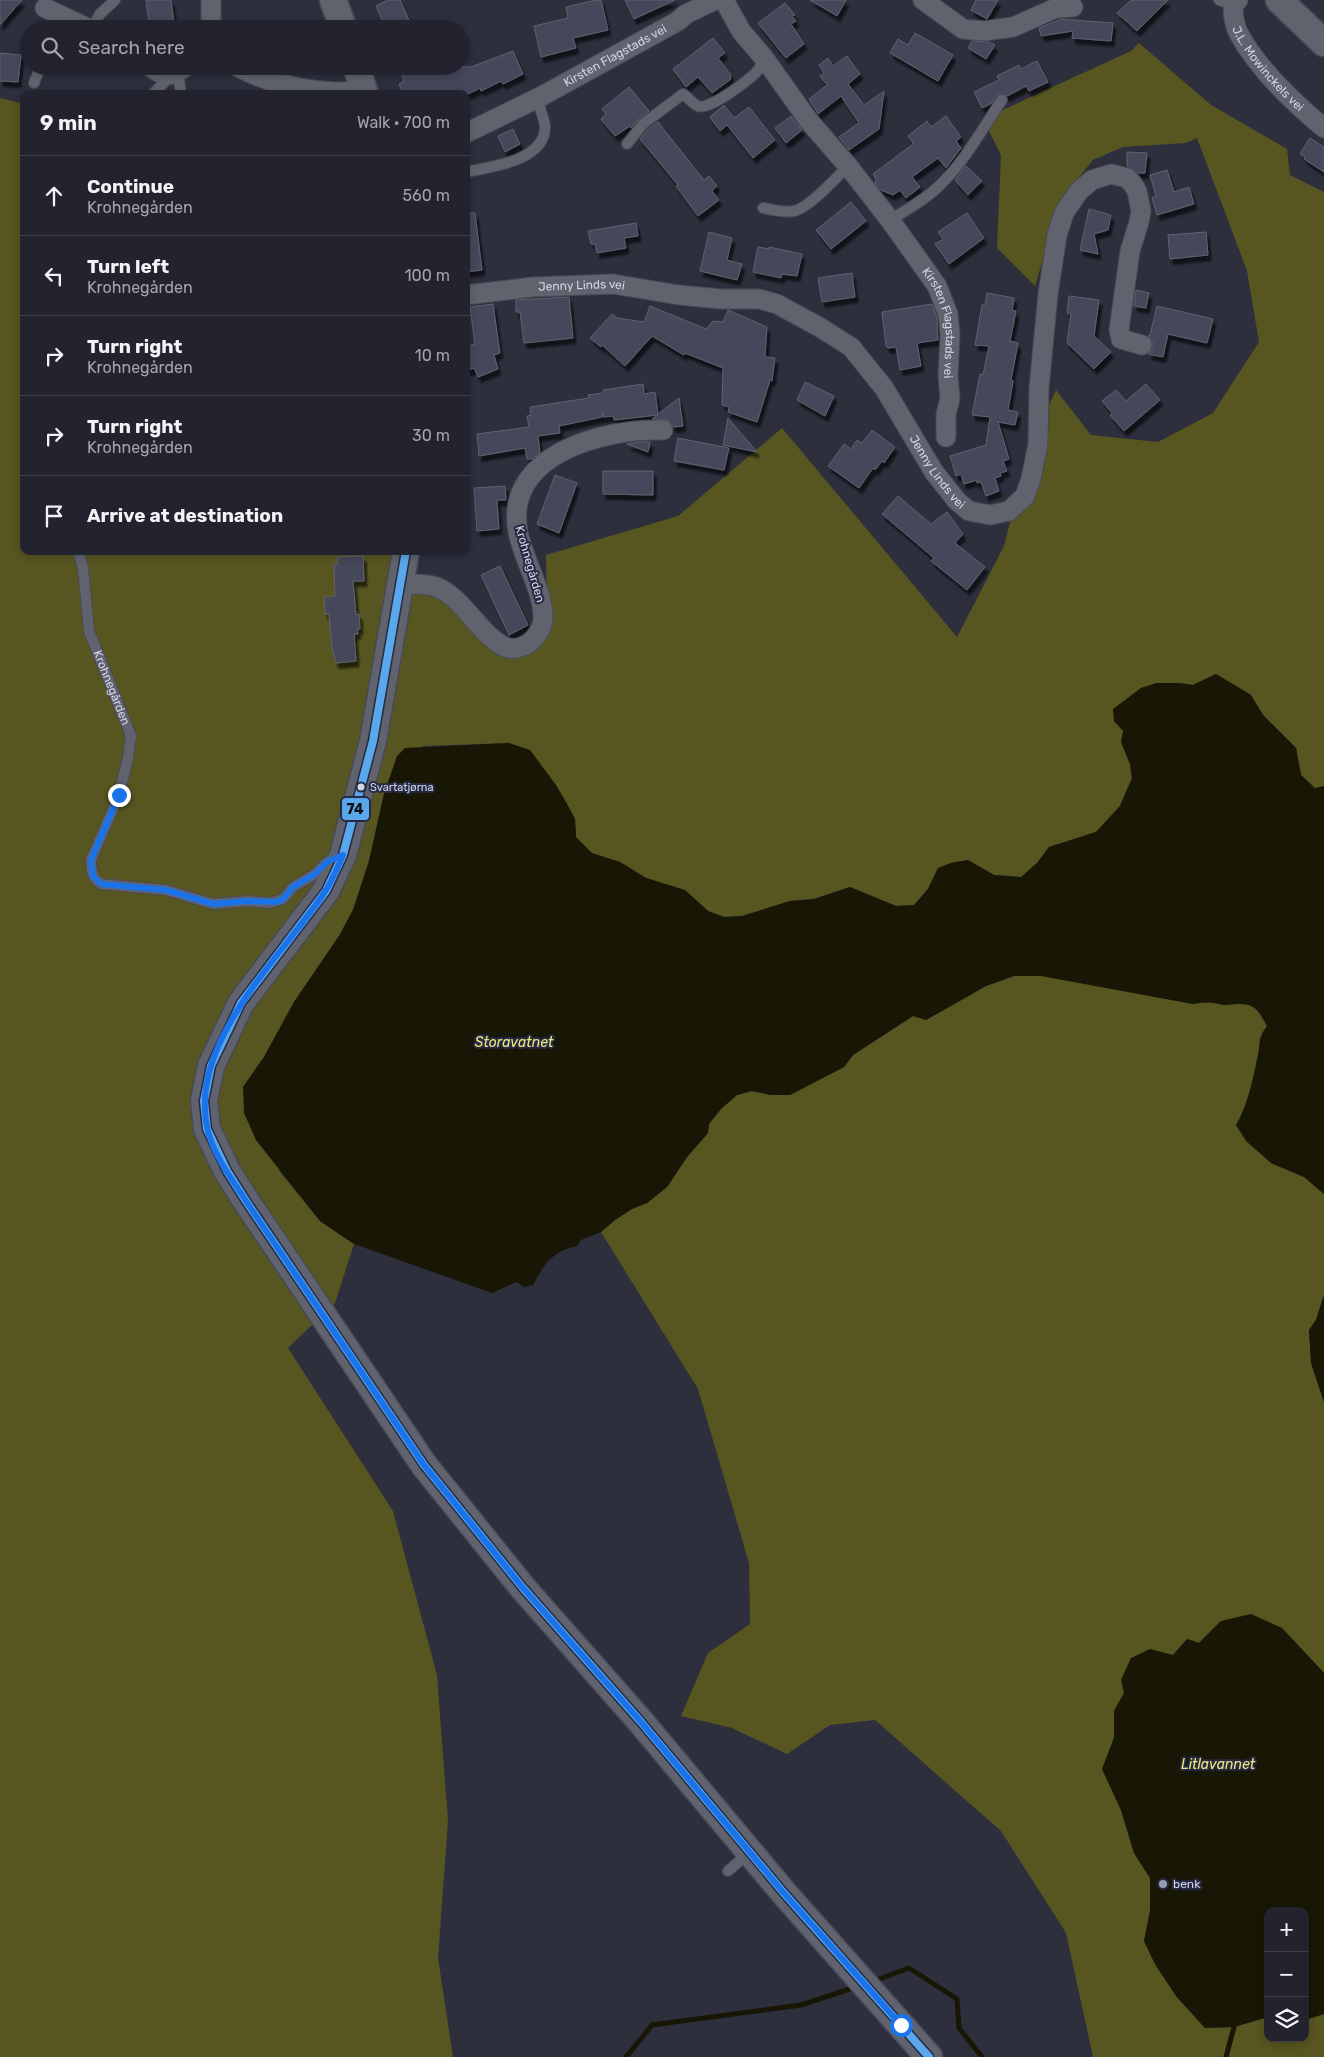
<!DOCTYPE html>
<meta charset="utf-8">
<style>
body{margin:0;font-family:Rubik,sans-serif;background:#2e2f3a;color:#f1f3f6}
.controls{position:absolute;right:15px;bottom:15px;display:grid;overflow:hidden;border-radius:10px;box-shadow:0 2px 8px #0003}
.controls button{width:45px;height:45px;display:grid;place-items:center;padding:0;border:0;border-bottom:1px solid #3f404a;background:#22232e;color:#f1f3f6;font:25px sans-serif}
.stop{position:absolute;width:15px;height:15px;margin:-11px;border:4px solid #1a73e8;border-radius:50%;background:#fff}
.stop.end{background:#1a73e8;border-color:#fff;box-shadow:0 1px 5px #0008}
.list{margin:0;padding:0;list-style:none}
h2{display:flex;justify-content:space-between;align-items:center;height:65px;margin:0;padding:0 20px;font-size:21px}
h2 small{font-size:16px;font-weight:400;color:#a2a4aa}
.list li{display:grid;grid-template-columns:32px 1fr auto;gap:15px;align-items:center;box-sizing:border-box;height:80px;padding:0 20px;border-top:1px solid #3f404a}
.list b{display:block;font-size:19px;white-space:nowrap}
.list p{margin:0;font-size:16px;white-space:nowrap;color:#a2a4aa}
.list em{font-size:16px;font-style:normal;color:#a2a4aa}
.icon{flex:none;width:28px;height:28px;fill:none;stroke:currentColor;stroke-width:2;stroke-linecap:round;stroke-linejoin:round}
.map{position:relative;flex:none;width:1324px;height:2057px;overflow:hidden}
.search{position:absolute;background:#22232e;box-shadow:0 2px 8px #0003;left:20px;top:20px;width:450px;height:55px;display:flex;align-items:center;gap:12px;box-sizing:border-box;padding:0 18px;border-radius:28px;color:#a2a4aa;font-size:19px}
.panel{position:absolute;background:#22232e;box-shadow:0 2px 8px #0003;left:20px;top:90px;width:450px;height:465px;border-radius:10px}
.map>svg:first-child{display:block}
.forest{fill:#575520}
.water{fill:#181605}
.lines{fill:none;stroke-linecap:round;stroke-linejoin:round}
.stream{stroke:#181605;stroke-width:5}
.building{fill:#45475a;stroke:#5f626e;filter:url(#shadow)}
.service-casing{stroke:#484a56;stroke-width:12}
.minor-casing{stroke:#484a56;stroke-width:21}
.secondary-casing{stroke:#484a56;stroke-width:29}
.service{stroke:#60626d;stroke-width:10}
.minor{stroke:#60626d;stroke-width:19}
.secondary{stroke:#60626d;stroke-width:26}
.bus-1-casing{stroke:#262a44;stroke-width:11}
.bus-1{stroke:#5aa8eb;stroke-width:8}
.route{stroke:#1a73e8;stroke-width:6}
.bus-dot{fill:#d1d5e6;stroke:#262a44;stroke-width:2}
.poi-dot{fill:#989bab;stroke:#262a44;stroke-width:2}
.labels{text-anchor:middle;stroke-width:4;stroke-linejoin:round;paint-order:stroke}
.bus-label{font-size:11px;fill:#d1d5e6;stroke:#262a44;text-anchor:start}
.street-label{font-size:12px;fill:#d1d5e6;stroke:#262a44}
.poi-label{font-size:12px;fill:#d1d5e6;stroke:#262a44;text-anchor:start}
.water-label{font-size:14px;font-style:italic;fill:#eeea7a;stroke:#262a44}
.line-badge{stroke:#262a44;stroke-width:2}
.pale-badge-label{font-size:14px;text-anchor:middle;font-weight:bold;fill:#111}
</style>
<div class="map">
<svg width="1324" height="2057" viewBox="0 0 1324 2057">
<defs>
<filter id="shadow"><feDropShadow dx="3" dy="5.5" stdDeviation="1" flood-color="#0009"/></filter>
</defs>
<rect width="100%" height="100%" fill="#2d2f3d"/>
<path class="forest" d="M1139 43 1211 105 1287 149 1290 175 1324 192V786L1315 789 1301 775 1296 748 1263 715 1251 695 1216 674 1193 685 1179 683H1157L1141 688 1114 721 1124 731 1121 742 1130 764 1132 778 1120 806 1096 832 1049 847 1037 863 1021 877 994 875 968 860 951 863 938 868 928 889 914 905 896 906 850 887 814 899 790 901 742 916 724 917 708 911 684 890 646 878 620 862 592 854 576 837 575 819 556 785 509 743 423 746 384 794 369 861 353 910 339 936 294 1002 264 1057 243 1087 280 1172 320 1221 354 1244 335 1303 288 1348 393 1511 437 1675 448 1821 438 1958 453 2057H0V98L24 104V551H407L422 584 517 658 547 616 546 555 678 516 782 428 957 637 1004 546 1029 447 1056 390 1091 435 1158 442 1213 413 1259 342 1247 271 1197 138 1186 143 1123 147 1093 160 1061 199 1035 286 997 248 1001 155 983 119 1131 51Z
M1041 975 1193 1004C1199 1003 1207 1002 1213 1003 1217 1003 1221 1005 1225 1005 1250 1003 1254 1002 1267 1026 1257 1039 1261 1041 1258 1055 1253 1079 1248 1105 1236 1126L1271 1163 1304 1177 1324 1194V1295L1316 1320 1309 1330 1311 1363 1324 1402V1673L1282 1628 1221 1621 1199 1643 1187 1639 1173 1655 1124 1693 1114 1711V1738L1102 1769 1121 1810 1134 1853 1150 1878V1911L1144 1941 1155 1964 1176 1996 1205 2028 1234 2027 1268 2017V2038H1305V2020L1324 2014V2057H1093L1066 1933 1001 1831 875 1720 830 1725 787 1754 732 1728 681 1716 708 1653 750 1624 749 1563 698 1389 601 1232 615 1220 632 1209 647 1203 667 1187 687 1157 708 1133 709 1124 721 1109 737 1095 752 1091 771 1095H790L844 1067 853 1055 913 1016 926 1020 986 986 1014 976Z"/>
<path class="water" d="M1216 674 1251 695 1263 715 1296 748 1301 775 1315 788 1324 786V1194L1304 1177 1271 1163 1246 1141 1236 1125C1248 1105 1253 1079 1258 1055 1261 1041 1258 1039 1267 1026 1255 1002 1250 1003 1225 1005 1221 1005 1217 1003 1213 1003 1207 1002 1199 1003 1193 1004L1041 976H1014L986 986 926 1020 913 1016 853 1055 844 1067 790 1095H771L752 1091 737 1095 721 1109 709 1124 708 1133 687 1157 667 1187 647 1203 632 1209 615 1220 601 1232 581 1240 577 1246C552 1251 544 1264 533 1285L524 1287 516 1282 492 1293 354 1244 320 1221 256 1140 244 1113 243 1087 264 1057 294 1002 339 936 353 910 369 861 384 794 397 756 405 748 509 743 530 750 556 785 567 804 575 819 576 837 592 853 620 862 646 878 685 890 708 911 724 917 742 916 790 901 814 899 850 887 896 906 914 905 928 889 938 868 951 863 968 860 994 875 1021 877 1037 863 1049 847 1096 832 1120 806 1132 778 1130 764 1121 742 1123 731 1114 721 1113 709 1141 688 1157 683H1179L1193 685Z
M1324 1295V1402L1311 1363 1309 1330 1316 1320Z
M1251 1614 1282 1628 1324 1673V2014L1305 2020V1911H1268V2017L1234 2027 1205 2028 1176 1996 1155 1964 1144 1941 1150 1911V1878L1134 1853 1121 1810 1102 1769 1114 1738V1711L1124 1693 1121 1680 1131 1658 1150 1649 1173 1655 1187 1639 1199 1643 1221 1621Z"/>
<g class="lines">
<path class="stream" d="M871 1982 909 1968 957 1999 959 2028 982 2057
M626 2057 652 2025 801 2005 856 1987
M1226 2057 1234 2027"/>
</g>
<path class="building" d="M0 0H22L0 25Z
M146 0H171L175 29H150Z
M388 0H400L413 29H386L376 6Z
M596 0H601L608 30 573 38 576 48 541 57 534 26 568 18 566 7Z
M625 0H675L634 19Z
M810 0H846L837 16Z
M976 0H998L987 19 971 10Z
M1131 0H1168L1137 31 1117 13Z
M785 3 795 15 792 16 796 21 791 24 804 44 786 58 758 23Z
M1061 19 1113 23 1111 41 1072 38 1073 31 1041 36 1039 28Z
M915 33 953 55 938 81 890 53 898 39 908 45Z
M713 38 725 53 718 58 731 75 730 77 731 79 712 93 698 77 686 87 673 69Z
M972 41 989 42 995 45 986 59 968 48Z
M513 51 523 74 503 84 501 81 481 91 480 88 468 94H403L399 84 404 81 398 66 471 67Z
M0 53 21 55 18 82 0 81Z
M847 56 860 74 848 84 864 105 884 91 879 129 849 150 839 137 859 123 841 96 818 114 809 99 827 85 820 76 824 73 819 65 828 58 833 66Z
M1037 61 1048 82 1029 91 1026 86 1007 96 999 94 992 103 982 108 974 92 999 80 997 76 1019 65 1021 69Z
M629 87 649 111 639 119 631 128 630 126 615 136 601 119 606 114 602 109Z
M724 105 734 118 749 107 775 140 753 158 727 125 720 131 710 117Z
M791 116 802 130 786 143 775 128Z
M946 116 961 137 956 141 961 148 946 168 938 158 912 177 920 187 906 198 900 190 893 195 881 190 875 183 876 179 873 174 912 145 913 143 908 136 927 121 931 127Z
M658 122 704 180 709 176 717 186 712 191 719 200 698 216 676 186 678 185 640 139 648 129Z
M513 129 520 144 505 152 498 136Z
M1310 138 1324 147V172L1304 159 1305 157 1300 154Z
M1127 152 1147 153 1145 173H1138L1127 166Z
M966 166 982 181 968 195 955 180Z
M1167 170 1174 192 1189 187 1194 204 1157 215 1152 198 1156 196 1150 175Z
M851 202 866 221 831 249 816 230Z
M1089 209 1111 215 1108 230 1094 234 1098 254 1080 250Z
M466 213H475L482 270 466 272Z
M967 213 984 238 949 264 935 244 943 239 938 232Z
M636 223 638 236 624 238 626 248 597 253 595 244H591L588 231Z
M709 232 732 238 727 260 742 264 737 280 700 271Z
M1206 232 1208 255 1170 259 1168 235Z
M758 247 769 249V247L802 254 797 276 782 274 781 278 753 272Z
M852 273 855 297 822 302 818 278Z
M1136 290 1149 293 1146 308 1134 306Z
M987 293 1014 298 1012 310 1016 311 1010 341 1018 343 1011 380 1013 381 1008 410 1018 412 1015 425 998 422 1009 459 1003 461 1007 471 1000 473 1001 476 995 478 999 491 986 496 981 482 977 483V480L964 484 961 474 956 476 950 456 986 445 990 417 972 415 980 374 983 375 989 346 975 345 982 305H985Z
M1069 296 1099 300 1094 336 1111 352 1094 369 1067 343 1071 314 1067 313Z
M569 297 573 338 524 343 520 312H516V300Z
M493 304 500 353 494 355 498 369 478 377 474 368 466 371V347L475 344 470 307Z
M932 304 937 317 938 340 917 343 921 366 900 370 896 347 888 348 886 346 882 312Z
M650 306 706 329 713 321 723 322 728 310 767 327 765 357 775 358 772 381 770 380 757 422 728 412 729 407 722 405 723 368 685 353 684 355 652 336 625 366 602 345 601 347 590 338 612 314 617 318 644 322Z
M1157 306 1213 319 1207 343 1168 334 1163 357 1148 354 1153 349V343L1148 336 1150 335Z
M805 382 834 396 825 416 797 400Z
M643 384 644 394 655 392 658 414 679 398 683 426 673 427 668 420 652 419 658 415 614 420 613 416 603 417V413L602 417 559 426 560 433 538 436 540 453 532 459H527L525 448 479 456 477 434 529 427 527 416 531 415 530 407 589 398 588 395 603 393V390Z
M1146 384 1160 400 1124 431 1110 415 1112 413 1102 401 1116 390 1126 401Z
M728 418 757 452 723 445Z
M872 430 895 447 884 463 882 461 875 470 873 468 859 488 828 466 844 444 851 449 857 440 862 443Z
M678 438 729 448 724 470 674 461Z
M650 442 648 452 627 444 640 442Z
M603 471H653V495L603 494Z
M555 475 577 483 559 533 537 524Z
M505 486 506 500H497L499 529 477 531 474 488Z
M898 496 931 524 947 512 963 534 955 543 985 567 967 590 931 561 934 558 882 514Z
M363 556 364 581H353L356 615 359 614 360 629H357L358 634H354L356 661 336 663 332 649 329 614H325L324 597 335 596 334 564H338L337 557Z
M500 566 528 625 509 635 481 575Z"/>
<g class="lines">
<g class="service-casing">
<g id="service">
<path d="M1219 0 1233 5"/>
<path d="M91 29 100 14 115 0"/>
<path d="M178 73 181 94"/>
<path d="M34 83 41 66"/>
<path d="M153 94 171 75"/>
<path d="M627 144 643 124 683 94C688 97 693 104 698 106 709 111 752 78 759 69 761 66 762 61 764 58"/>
<path d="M466 172C490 167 546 161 545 126 544 115 536 107 542 96"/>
<path d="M763 208C773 210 784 213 794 211 809 208 837 177 848 166"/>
<path d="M890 220C907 210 924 200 938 187 964 163 982 129 1002 100"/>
<path id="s1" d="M78 551 83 568 89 631 131 736 128 758 119 795 91 860C91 870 92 878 101 884L166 890 213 904 248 901 269 903 283 899 293 887 315 874 327 862 335 859"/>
<path d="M728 1871 750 1852"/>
</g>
</g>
<g class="minor-casing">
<g id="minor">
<path d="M211 0V29"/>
<path id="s2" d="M724 0 741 31 764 58 809 121 848 166 890 220 937 286 948 314 950 335 948 375 950 399 946 414V437"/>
<path d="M923 0 963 29 984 31 1013 27 1056 8 1073 7"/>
<path id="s3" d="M1238 0 1233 5C1233 15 1234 25 1239 34 1258 69 1294 103 1324 128"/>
<path d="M45 8 90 29"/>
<path d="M149 66C165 77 170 79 186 66"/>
<path d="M236 66C268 84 328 98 364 89"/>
<path id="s4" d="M466 133 542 96 678 21 686 14 715 0"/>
<path id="s5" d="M466 295 533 287 613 284 679 295 721 299H759L777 304 821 328 851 347 884 388 934 472 957 501 969 511 990 515 1009 511 1025 496 1031 479 1038 444 1039 388 1048 294 1057 235 1064 213 1079 191 1092 180 1111 174 1127 178 1132 183 1137 191 1141 211 1139 222 1130 251 1119 330 1121 339 1142 345"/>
<path d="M402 585C412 584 429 583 439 588 465 601 479 633 503 646 509 649 516 649 521 647 534 643 544 628 543 615 542 589 523 558 518 532 503 454 605 428 663 430"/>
</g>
</g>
<g class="secondary-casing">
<path id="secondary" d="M333 0 344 29
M1279 0 1324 43
M356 66 365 94
M406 551 373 741 343 855 326 891 241 1003 211 1066 204 1101 207 1129 227 1171 246 1201 424 1465 523 1588 641 1722 783 1892 929 2057"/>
</g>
<use href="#service" class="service"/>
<use href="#minor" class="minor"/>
<use href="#secondary" class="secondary"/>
<g class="bus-1-casing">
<path id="bus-1" d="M406 551 373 741 343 855 326 891 241 1003 211 1066 204 1101 207 1129 227 1171 246 1201 424 1465 523 1588 641 1722 783 1892 929 2057"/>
</g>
<use href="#bus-1" class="bus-1"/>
</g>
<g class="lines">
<path class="route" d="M119 795 91 860 93 876 101 884 166 890 213 904 248 901 276 902 283 899 293 887 315 874 327 862 343 855C337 868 332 882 324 893 281 958 186 1044 208 1131 214 1156 232 1179 246 1201L424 1465 523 1588 641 1722 783 1892 901 2025"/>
</g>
<circle class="bus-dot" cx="361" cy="787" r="4.5"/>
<circle class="poi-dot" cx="1163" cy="1884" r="5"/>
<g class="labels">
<g class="bus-label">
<text x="370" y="791">Svartatjørna</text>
</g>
<g class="street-label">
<text dy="4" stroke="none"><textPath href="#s4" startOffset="168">Kirsten Flagstads vei</textPath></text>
<text dy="4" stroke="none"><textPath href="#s3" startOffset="82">J.L. Mowinckels vei</textPath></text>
<text dy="4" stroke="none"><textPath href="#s5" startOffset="116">Jenny Linds vei</textPath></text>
<text dy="4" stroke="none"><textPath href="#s2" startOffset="394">Kirsten Flagstads vei</textPath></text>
<text dy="4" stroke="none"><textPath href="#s5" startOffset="551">Jenny Linds vei</textPath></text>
<text transform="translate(530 564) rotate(74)" y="4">Krohnegården</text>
<text dy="4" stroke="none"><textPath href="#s1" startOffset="142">Krohnegården</textPath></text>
</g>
<g class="poi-label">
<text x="1173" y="1888">benk</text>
</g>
<g class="water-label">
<text x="514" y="1047">Storavatnet</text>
<text x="1218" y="1769">Litlavannet</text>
</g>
</g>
<rect class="line-badge" x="341" y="797" width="29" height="24" rx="5" fill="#5aa8eb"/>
<g class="pale-badge-label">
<text x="355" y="814">74</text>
</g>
</svg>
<div class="controls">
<button>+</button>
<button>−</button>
<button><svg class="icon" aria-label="layers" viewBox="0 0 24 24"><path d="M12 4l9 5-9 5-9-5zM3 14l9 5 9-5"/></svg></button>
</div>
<div class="stop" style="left:901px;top:2025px"></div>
<div class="stop end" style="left:119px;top:795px"></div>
<div class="search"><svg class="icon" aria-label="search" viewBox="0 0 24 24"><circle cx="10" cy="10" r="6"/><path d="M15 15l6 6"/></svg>Search here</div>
<section class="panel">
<h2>9 min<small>Walk · 700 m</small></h2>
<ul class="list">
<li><svg class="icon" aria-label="ahead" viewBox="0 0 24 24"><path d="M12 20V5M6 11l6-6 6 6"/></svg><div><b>Continue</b><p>Krohnegården</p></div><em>560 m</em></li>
<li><svg class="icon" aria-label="left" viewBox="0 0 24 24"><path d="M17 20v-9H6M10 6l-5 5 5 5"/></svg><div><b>Turn left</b><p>Krohnegården</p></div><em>100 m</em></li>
<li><svg class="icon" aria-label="right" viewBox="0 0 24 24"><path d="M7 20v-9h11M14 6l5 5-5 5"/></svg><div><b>Turn right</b><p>Krohnegården</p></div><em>10 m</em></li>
<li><svg class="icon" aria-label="right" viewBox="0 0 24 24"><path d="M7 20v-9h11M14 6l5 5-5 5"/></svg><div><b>Turn right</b><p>Krohnegården</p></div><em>30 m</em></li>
<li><svg class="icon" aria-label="arrive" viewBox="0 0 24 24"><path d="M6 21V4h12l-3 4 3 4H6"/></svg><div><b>Arrive at destination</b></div></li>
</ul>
</section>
</div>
